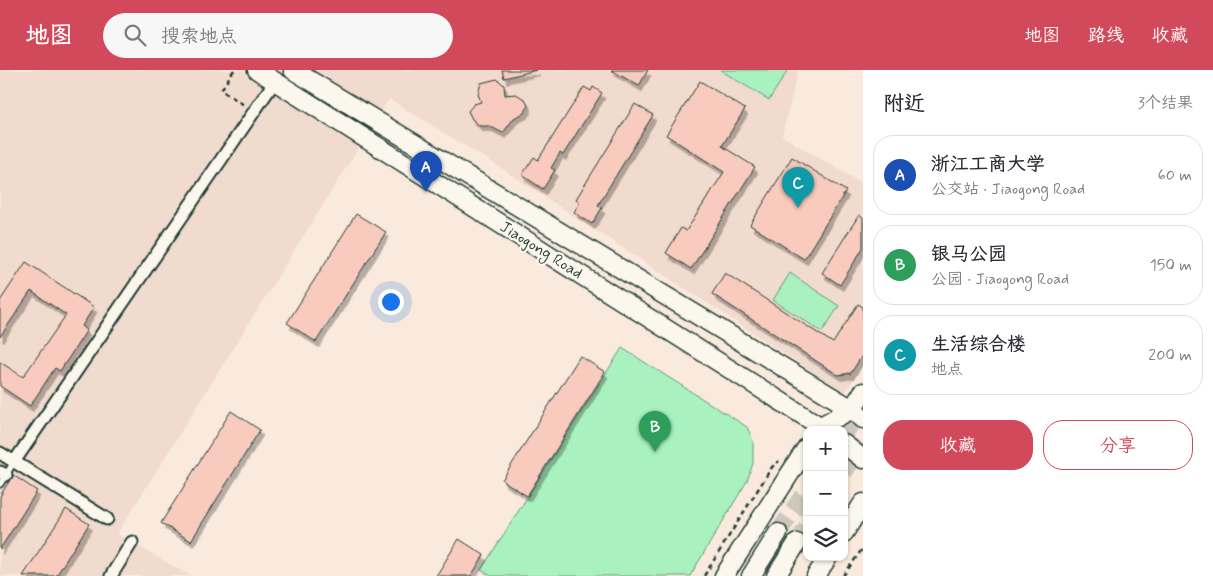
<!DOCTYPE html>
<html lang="zh">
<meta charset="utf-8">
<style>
body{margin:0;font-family:Mynerve,"LXGW WenKai TC",sans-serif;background:#f7f7f7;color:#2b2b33}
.controls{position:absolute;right:15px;bottom:15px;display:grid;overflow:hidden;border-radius:10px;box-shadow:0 1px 4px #0004}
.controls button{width:45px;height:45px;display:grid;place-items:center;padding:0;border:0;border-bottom:1px solid #e1e1e2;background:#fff;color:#2b2b33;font:25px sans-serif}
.you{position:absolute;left:390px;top:231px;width:18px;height:18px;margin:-12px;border:4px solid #fff;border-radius:50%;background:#1a73e8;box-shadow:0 0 0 8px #1a73e833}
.badge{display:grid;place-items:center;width:32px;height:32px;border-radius:50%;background:#d1495b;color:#fff;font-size:16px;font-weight:700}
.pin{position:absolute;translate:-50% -41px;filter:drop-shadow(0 1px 2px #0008)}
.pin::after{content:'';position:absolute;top:26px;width:18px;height:15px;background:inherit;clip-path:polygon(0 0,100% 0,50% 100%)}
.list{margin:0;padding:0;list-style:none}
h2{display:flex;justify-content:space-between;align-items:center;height:65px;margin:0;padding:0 20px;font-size:21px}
h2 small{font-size:16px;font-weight:400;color:#7c7c81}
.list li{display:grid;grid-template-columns:32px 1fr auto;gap:15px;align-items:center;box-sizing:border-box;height:80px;margin:0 10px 10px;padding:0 10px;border:1px solid #e1e1e2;border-radius:20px}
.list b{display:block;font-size:19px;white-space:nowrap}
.list p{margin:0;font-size:16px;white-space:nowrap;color:#7c7c81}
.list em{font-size:16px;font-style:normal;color:#7c7c81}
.actions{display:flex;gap:10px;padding:15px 20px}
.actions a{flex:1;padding:11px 0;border:1px solid #d1495b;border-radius:20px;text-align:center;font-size:18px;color:#d1495b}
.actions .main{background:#d1495b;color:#fff}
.icon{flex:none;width:28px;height:28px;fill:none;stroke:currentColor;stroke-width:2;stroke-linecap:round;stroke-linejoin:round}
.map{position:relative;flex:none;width:863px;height:506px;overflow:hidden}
header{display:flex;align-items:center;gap:30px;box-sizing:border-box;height:70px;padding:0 25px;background:#d1495b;color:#fff}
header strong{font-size:24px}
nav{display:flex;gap:28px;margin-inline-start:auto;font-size:18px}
.search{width:350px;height:45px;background:#f7f7f7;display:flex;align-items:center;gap:12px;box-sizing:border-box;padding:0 18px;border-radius:28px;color:#7c7c81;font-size:19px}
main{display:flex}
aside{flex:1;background:#fff}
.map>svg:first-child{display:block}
.built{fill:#f1dace}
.green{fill:#a9f2c0;stroke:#64987a}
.building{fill:#f9cbbe;stroke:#1f3d34;filter:url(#shadow)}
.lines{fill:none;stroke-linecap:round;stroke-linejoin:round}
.trunk-tunnel{stroke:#cec7bc;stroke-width:18;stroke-dasharray:18 9;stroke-linecap:butt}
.service-casing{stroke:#1f3d34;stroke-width:9}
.minor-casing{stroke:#1f3d34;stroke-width:15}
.primary-casing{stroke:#1f3d34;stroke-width:21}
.trunk-casing{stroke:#1f3d34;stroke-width:21}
.path{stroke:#1f3d34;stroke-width:2.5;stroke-dasharray:5 4;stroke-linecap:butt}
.service{stroke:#fbf7ec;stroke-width:5.5}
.minor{stroke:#fbf7ec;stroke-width:11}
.primary{stroke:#fbf7ec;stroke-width:18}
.trunk{stroke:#fbf7ec;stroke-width:18}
.labels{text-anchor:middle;stroke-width:4.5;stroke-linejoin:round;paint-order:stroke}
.street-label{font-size:16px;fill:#1f3d34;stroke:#fbf7ec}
</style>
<header>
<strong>地图</strong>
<div class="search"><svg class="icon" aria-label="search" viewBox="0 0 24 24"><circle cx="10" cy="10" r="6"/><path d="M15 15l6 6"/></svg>搜索地点</div>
<nav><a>地图</a><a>路线</a><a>收藏</a></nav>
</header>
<main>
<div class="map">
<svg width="863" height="506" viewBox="0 0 863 506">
<defs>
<filter id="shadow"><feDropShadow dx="3" dy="5.5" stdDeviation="0" flood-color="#0004"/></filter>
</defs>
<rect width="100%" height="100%" fill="#faeade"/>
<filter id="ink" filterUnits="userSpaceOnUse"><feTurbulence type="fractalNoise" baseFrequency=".02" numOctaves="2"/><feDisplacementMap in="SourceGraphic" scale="10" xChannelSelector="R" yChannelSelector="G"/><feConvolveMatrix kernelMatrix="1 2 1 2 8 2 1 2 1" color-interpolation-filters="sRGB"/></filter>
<g filter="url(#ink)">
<path class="built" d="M0 0H798L782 66 863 114V295L845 323 496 95 389 29 117 464 190 506H0Z"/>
<path class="green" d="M720 0H788L769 30Z
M790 203 839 236 822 262 773 230Z
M622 278 747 357 753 371V393L747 411 690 506H491L481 500Z"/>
<path class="building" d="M502 0H537L504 8Z
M611 0H648L639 16Z
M497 9 504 15 505 25 516 24 526 30 528 37 524 43 514 48 503 63 489 56H480L472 49 468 41 474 34 481 32 478 24 481 13Z
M700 11 745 39 722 76 755 97 691 199 666 183 681 158 686 161 724 102 666 65Z
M584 17 591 21 593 17 602 23 563 85 560 83 551 98 555 100 543 119 522 105 534 87 538 90Z
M635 34 653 45 598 135 602 138 592 154 574 142 580 132 576 129Z
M792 87 846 121 804 189 750 155Z
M356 144 386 162 316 272 287 253Z
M859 145 863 148V178L840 215 822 203Z
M26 192 94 237 82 256 87 260 60 301 55 298 30 336 0 316V292L23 307 66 245 31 221 0 267V231Z
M725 203 833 273 858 234 863 237V284L851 303 838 305 712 224Z
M580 286 605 302 527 426 502 410Z
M231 341 260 360 191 471 161 453Z
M13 405 37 421 0 479V426Z
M66 439 89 454 56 506H23Z
M459 469 484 485 471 506H436Z"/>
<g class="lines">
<path class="trunk-tunnel" d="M844 364 863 335
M844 402 863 374
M778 463 807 420
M797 473 807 458"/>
<g class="service-casing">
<path id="service" d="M0 414 14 392"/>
</g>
<g class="minor-casing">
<path id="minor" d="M0 383 107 449
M14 392 275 11
M0 402 6 405
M111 506 132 472"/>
</g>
<g class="primary-casing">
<path id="primary" d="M257 0 826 360
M293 0 852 339 863 349
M818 360 821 356 852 339 863 322
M844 374 863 389
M844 463 863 433
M724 506 807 377
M816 506 828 487"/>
</g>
<g class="trunk-casing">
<path id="trunk" d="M751 506 778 463
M776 506 797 473"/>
</g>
<path class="path" d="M234 0 221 20 244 35
M704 506 772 397 779 391
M843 506 863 478"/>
<use href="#service" class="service"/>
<use href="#minor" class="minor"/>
<use href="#primary" class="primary"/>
<use href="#trunk" class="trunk"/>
</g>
</g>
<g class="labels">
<g class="street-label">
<text transform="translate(542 179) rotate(32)" y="6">Jiaogong Road</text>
</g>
</g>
</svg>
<div class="controls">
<button>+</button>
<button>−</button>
<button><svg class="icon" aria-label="layers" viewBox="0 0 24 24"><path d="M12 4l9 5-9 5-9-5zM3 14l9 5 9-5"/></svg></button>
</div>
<div class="you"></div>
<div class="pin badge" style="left:426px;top:122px;background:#1a4fb4">A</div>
<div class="pin badge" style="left:655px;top:382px;background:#2e9e5b">B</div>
<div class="pin badge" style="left:798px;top:138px;background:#0f9aa8">C</div>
</div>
<aside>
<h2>附近<small>3个结果</small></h2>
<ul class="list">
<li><span class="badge" style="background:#1a4fb4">A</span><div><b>浙江工商大学</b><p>公交站 · Jiaogong Road</p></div><em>60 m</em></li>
<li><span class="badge" style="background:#2e9e5b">B</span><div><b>银马公园</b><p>公园 · Jiaogong Road</p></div><em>150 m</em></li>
<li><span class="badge" style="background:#0f9aa8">C</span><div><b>生活综合楼</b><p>地点</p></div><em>200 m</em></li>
</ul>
<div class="actions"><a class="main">收藏</a><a>分享</a></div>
</aside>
</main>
